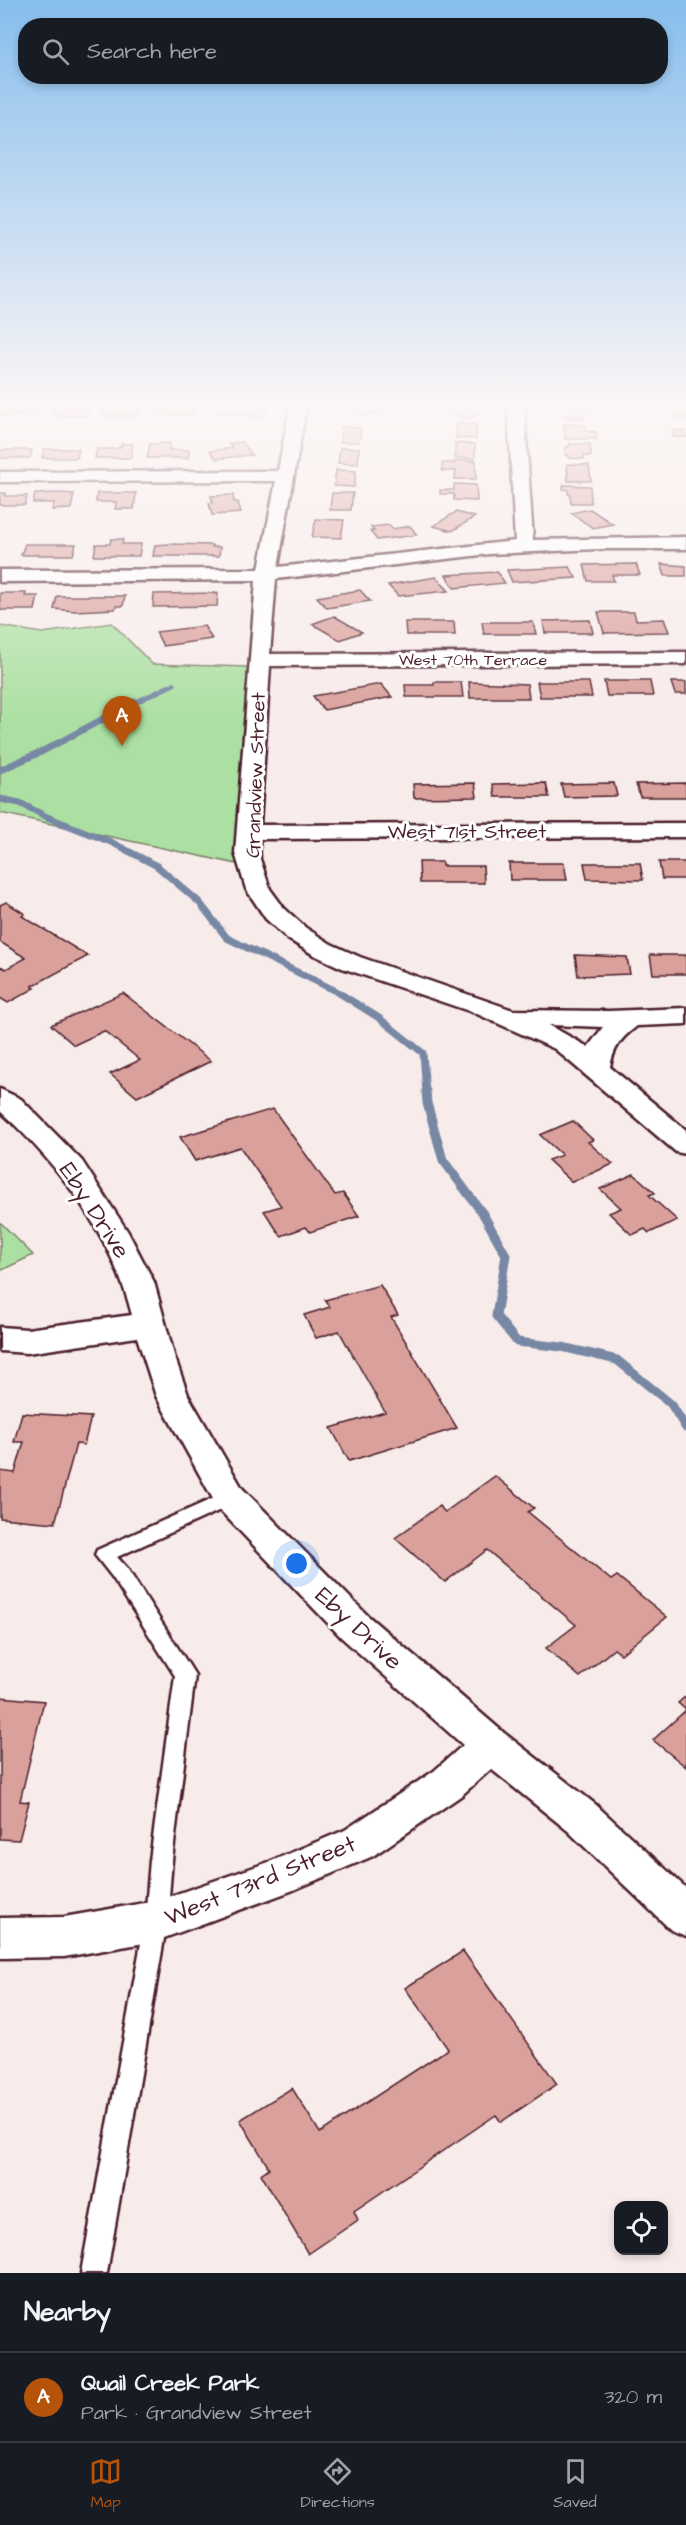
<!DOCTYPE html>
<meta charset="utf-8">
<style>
body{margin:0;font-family:"Architects Daughter",sans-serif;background:#242831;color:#f1f3f6}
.controls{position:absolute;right:18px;bottom:18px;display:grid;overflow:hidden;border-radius:12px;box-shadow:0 3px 9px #0003}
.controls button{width:54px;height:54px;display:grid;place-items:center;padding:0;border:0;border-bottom:2px solid #363941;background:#171b24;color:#f1f3f6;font:30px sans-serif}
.you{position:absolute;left:297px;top:1564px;width:21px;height:21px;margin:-15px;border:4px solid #fff;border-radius:50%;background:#1a73e8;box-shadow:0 0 0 9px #1a73e833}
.badge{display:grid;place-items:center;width:39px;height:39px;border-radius:50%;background:#b45309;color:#fff;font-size:20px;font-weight:700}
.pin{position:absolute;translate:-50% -50px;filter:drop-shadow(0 2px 3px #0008)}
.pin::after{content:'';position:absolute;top:32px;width:21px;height:18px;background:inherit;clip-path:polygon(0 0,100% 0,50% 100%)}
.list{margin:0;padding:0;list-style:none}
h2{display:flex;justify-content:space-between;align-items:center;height:78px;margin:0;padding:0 24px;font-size:26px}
h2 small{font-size:20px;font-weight:400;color:#9ea1a6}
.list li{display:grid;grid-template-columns:39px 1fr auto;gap:18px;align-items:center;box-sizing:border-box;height:90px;padding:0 24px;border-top:2px solid #363941}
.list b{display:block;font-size:22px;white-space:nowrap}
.list p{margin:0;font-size:20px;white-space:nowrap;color:#9ea1a6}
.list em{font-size:20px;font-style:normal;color:#9ea1a6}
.icon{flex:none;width:33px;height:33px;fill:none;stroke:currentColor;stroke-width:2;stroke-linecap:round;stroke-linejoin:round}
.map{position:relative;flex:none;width:686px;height:2273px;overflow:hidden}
.search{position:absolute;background:#171b24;box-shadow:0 3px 9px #0003;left:18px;right:18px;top:18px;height:66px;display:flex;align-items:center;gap:15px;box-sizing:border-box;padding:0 21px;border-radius:24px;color:#9ea1a6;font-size:22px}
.sheet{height:168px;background:#171b24}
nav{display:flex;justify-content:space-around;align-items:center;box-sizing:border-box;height:84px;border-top:2px solid #363941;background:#171b24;font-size:16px;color:#9ea1a6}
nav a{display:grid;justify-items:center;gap:3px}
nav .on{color:#b45309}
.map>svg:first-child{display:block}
.green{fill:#ace0a2;stroke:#7b8066;stroke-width:1.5}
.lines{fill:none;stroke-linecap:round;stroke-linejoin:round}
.stream-far2{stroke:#7888a4;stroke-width:5}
.stream-far1{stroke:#7888a4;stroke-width:7}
.stream{stroke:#7888a4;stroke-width:9}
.building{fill:#daa09b;stroke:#4a1f2b;stroke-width:1.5}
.lane-casing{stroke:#4a1f2b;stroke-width:5}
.street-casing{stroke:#4a1f2b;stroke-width:5}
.lane{fill:#fff;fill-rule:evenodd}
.street{fill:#fff;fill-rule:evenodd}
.labels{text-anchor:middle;stroke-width:6;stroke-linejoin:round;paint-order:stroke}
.far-street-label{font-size:16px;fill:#4a1f2b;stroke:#fff}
.street-label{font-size:20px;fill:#4a1f2b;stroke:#fff}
.near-street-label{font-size:24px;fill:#4a1f2b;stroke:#fff}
</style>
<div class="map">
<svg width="686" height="2273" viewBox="0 0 686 2273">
<rect width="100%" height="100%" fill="#f8eceb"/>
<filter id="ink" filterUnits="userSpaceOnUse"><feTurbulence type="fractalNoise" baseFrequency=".0167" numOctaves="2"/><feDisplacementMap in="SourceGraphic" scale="12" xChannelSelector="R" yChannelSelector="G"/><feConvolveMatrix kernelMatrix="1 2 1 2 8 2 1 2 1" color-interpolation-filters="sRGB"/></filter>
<g filter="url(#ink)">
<path class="green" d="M112 623 152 664 248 667 237 864 0 813V626L42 633Z
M0 1222 33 1255 0 1271Z"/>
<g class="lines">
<path class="stream-far2" d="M132 704 174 684"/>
<path class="stream-far1" d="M0 770 43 751 135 702
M0 799 20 803 47 817 111 842 157 866 199 902 227 938 336 991 379 1018 423 1053 426 1093"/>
<path class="stream" d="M426 1091 427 1103 443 1160 483 1214 506 1255 496 1316 517 1342 562 1347 617 1360 671 1404 686 1428"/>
</g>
<path class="building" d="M222 407H232L268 410 263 417 218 413Z
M368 407H388L393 410 358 416 350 410Z
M445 407H462L480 415 465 419 440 408Z
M571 407H593L583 419 564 417Z
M667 407H686V419L681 420Z
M1 408H40L38 415 0 416Z
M54 408H89L87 416H52Z
M105 408H140L139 416H103Z
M157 408H195L194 415H156Z
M457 424H476V439L456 438Z
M564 424 585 425 586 431 596 432V439H565Z
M341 427 361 428 359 442H340Z
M672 430 686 431V437H673Z
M242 442 252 455 216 459 210 451 233 448 229 444Z
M170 443 169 450H189L188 458H147L150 444Z
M455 443 475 444V459L455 458Z
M121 444H133L131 458H95L97 449H115L121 447Z
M569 444H590L591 456H584V459L569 458V455H565V447H569Z
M340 448H359L358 464 338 463Z
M44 449H79L77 458H42Z
M0 450H32L30 458H0Z
M455 461H476V479H455L456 471H442V463H455Z
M567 464 589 465 591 481H568Z
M336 470 356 471 354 487 334 486Z
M454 484 476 485 477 501 454 500V494H440V490H454Z
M563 485 590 486 591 503H571L570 494H568V490L563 489Z
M0 493H6L5 496H27L25 505H0Z
M57 493 74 494 71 509 52 510 54 503H33L35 494Z
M97 493H136L134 509H115L116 502H96Z
M332 493H353L351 510H330Z
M233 495 234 502H238L241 513 212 515 209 503H213L211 496Z
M590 509 613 524 593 528 571 513Z
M456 512 475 517 452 531 433 526Z
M316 519 344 520 341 538 312 537Z
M389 525 392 529 410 526 417 535 377 540 370 531H374L371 527Z
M111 539H123L122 544H141L139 556H94L96 544H110Z
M25 544H76L73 555H21Z
M170 544 212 545V547H220L219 556H153L155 545Z
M636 564 640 575H612L614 581H588L584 565Z
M661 564 686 566V576H665Z
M570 567 576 578 512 582 507 570Z
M497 572 505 583 454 588 446 575Z
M436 577 449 591 398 596 388 585Z
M360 590 370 601 327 608 317 597Z
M0 593H26L25 596H38L35 610H0Z
M218 593 217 606 153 607 154 594Z
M57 596H125L123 606H116L115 609 75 611 54 609Z
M598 612H634L636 620 664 619 669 632 604 633Z
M334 616 362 632 340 640 312 624Z
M590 620 593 633H545L543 621Z
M405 622H454L455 635H406Z
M482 622H533L536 634H484Z
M204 626 212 639 163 646 156 632Z
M604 681H650L653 696H607Z
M434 682H461L463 697H406L405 685H434Z
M469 682 527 684 529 698H470Z
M537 682H589L592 697H540Z
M671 682H686V694H675Z
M381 684 392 697 324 710 313 696Z
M475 783 477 797 414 798 413 784Z
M546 783 549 797H495L493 784Z
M614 783 617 796 564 797 561 784Z
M686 783V797H640L636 784Z
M419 862H442V866H483L484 883H420Z
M659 862H686V879H662Z
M509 863H564L567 880H510Z
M584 863H640L643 880 587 879Z
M6 902 25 914 22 916 88 956 32 986 35 988 8 1003 0 998V966L6 969 26 958 0 942V905Z
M575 955 627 957 630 974 578 976Z
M650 955H686V974H653Z
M123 993 211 1061 137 1097 110 1074 140 1060 104 1031 74 1045 51 1025Z
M273 1109 335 1195 343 1193 359 1216 310 1232 306 1227 281 1236 264 1211 281 1206 240 1147 195 1161 180 1137Z
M573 1121 593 1140 588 1142 613 1164 572 1182 548 1160 562 1155 540 1135Z
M634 1174 655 1193 649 1195 677 1220 649 1233 645 1229 632 1235 609 1213 621 1208 600 1189Z
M380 1285 398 1315 391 1317 457 1428 349 1461 331 1428 385 1412 339 1331 316 1338 304 1315 330 1307 325 1300Z
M22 1413 91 1417 84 1445 76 1444 55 1523 0 1518V1471L15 1473 24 1442H14Z
M495 1476 534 1508 528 1512 611 1580 617 1576 667 1617 621 1654 614 1649 580 1677 546 1648 576 1625 487 1550 445 1582 395 1538 439 1506 445 1512Z
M686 1696V1767L653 1740 686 1710 678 1703Z
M0 1697 44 1701 20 1801 29 1802 19 1840 0 1839Z
M463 1951 557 2084 501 2122 496 2115 354 2211 358 2220 308 2254 261 2174 269 2168 240 2120 292 2088 320 2133 448 2049 405 1988Z"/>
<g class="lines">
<g class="lane-casing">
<path id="lane" d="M230 1491 236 1493 239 1498 236 1503 117 1557 127 1568 195 1675 172 1860 167 1921 107 2273H81L145 1921 150 1860 175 1676 113 1578 95 1555 97 1550Z"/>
</g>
<g class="street-casing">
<path id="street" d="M290 407H306L278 567 515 541 508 407H524L533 540 686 537V549H597L489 554 276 579 270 654 686 652V664L270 666 260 825 686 823V837L259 839 260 859 270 889 284 908 306 928 331 944 360 957 513 1010 609 1011 686 1008V1024L637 1026C621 1038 614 1047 610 1067L686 1130V1154L676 1152 555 1049 475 1013 342 968 314 955 288 939 266 919 246 889 235 853 256 580 0 582V570L259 569 276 481 0 482V472L278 471ZM549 1025 603 1027 588 1047Z
M0 1089 21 1099 82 1161 128 1232 154 1282 174 1355 188 1395 242 1488 368 1616 504 1733 595 1804 686 1888V1936L671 1930 567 1830 491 1769 462 1795 373 1856 291 1891 156 1941 64 1957 0 1958V1918L64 1917 156 1901 269 1862 345 1830 434 1771 463 1745 342 1638 218 1508 156 1396 137 1337 27 1353 0 1351V1327L27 1329 132 1315C112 1236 60 1165 0 1111Z"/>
</g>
<use href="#lane" class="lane"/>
<use href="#street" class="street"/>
</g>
</g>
<linearGradient id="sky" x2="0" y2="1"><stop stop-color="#87beed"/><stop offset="0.56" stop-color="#fcf6f6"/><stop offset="1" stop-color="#fcf6f6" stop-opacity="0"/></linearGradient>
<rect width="686" height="725" fill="url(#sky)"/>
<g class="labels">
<g class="far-street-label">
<text x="473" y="665">West 70th Terrace</text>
</g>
<g class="street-label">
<text transform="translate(255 775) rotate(-88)" y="7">Grandview Street</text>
<text x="467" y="838">West 71st Street</text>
</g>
<g class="near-street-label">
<text transform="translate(95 1210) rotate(57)" y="8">Eby Drive</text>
<text transform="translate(359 1628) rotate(43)" y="8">Eby Drive</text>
<text transform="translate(260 1880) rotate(-22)" y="8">West 73rd Street</text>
</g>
</g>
</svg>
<div class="controls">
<button><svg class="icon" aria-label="locate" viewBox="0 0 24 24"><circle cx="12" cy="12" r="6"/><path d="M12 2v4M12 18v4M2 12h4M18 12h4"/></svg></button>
</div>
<div class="you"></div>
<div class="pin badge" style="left:122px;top:746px">A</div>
<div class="search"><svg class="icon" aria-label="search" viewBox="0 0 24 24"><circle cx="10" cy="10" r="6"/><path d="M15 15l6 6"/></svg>Search here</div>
</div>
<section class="sheet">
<h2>Nearby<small></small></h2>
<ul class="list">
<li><span class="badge">A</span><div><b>Quail Creek Park</b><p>Park · Grandview Street</p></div><em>320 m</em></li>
</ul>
</section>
<nav>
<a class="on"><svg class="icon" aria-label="map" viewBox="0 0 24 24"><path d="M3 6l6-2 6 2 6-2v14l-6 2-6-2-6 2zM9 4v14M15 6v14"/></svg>Map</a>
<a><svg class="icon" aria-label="directions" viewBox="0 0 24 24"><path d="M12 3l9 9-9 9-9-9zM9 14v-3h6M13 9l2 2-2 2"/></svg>Directions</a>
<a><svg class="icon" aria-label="saved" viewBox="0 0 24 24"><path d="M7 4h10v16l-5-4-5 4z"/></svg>Saved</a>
</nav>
